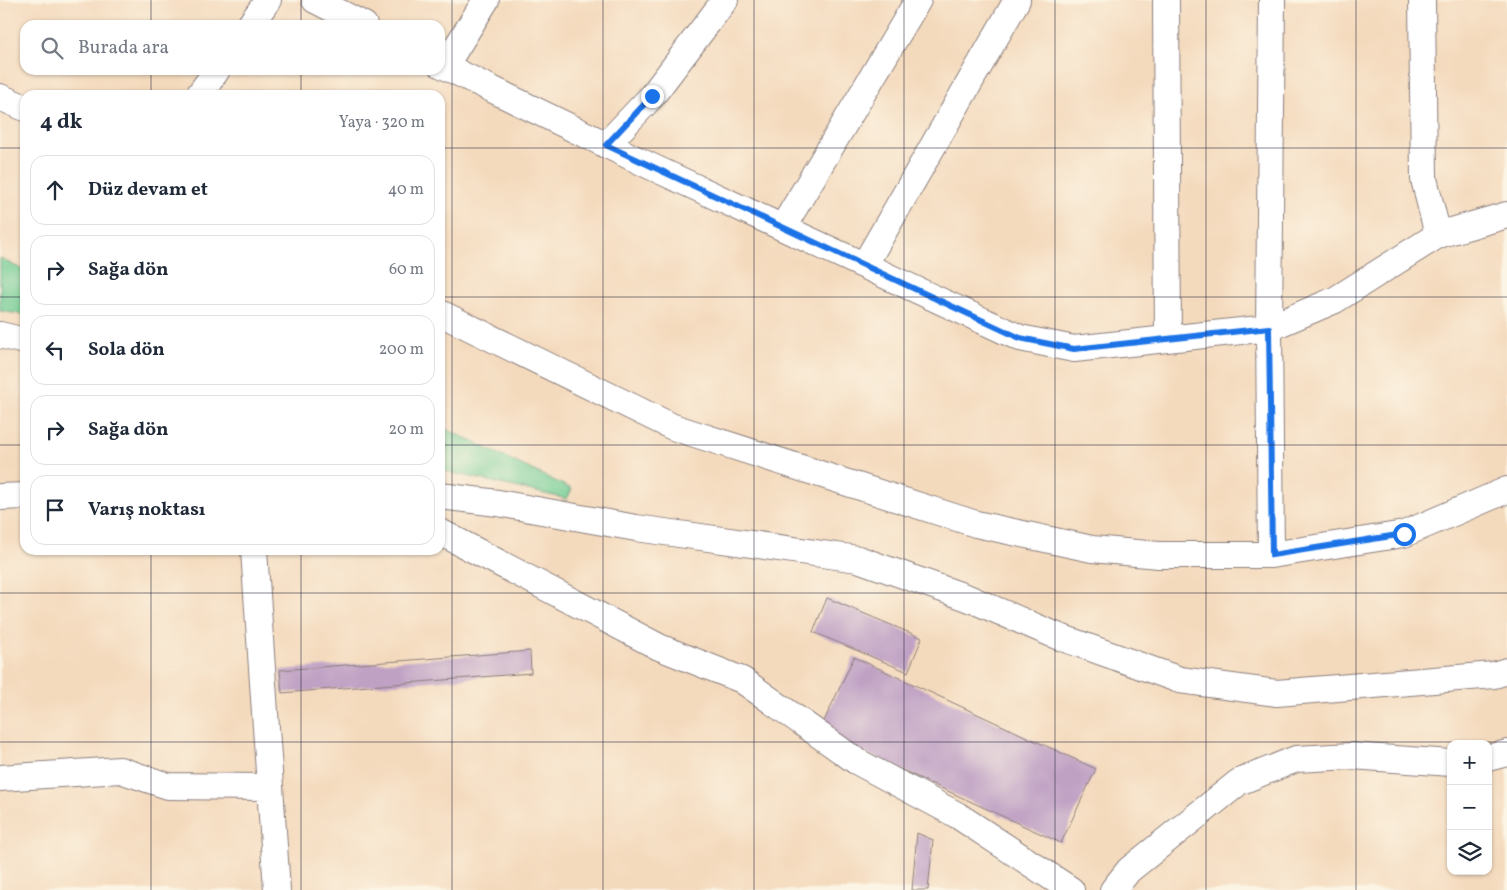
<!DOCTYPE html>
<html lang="tr">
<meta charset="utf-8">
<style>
body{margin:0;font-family:Vollkorn,serif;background:#f2f2f3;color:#1f2937}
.controls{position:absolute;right:15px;bottom:15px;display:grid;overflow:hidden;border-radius:10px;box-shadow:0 1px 4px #0004}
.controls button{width:45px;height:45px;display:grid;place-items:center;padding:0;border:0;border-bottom:1px solid #e0e1e3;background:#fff;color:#1f2937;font:25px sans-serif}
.stop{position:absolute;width:15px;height:15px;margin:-11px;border:4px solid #1a73e8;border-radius:50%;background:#fff}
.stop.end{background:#1a73e8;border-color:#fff;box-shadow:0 1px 5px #0008}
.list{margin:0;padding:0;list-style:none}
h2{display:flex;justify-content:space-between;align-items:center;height:65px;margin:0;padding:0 20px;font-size:21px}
h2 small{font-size:16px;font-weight:400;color:#747a83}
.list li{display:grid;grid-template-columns:32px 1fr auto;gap:15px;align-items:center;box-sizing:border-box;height:70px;margin:0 10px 10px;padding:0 10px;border:1px solid #e0e1e3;border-radius:15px}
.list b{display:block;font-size:19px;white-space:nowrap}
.list em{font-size:16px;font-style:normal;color:#747a83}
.icon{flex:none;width:28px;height:28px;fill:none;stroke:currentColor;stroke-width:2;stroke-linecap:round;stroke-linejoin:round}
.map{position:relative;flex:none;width:1507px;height:890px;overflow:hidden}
.search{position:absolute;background:#fff;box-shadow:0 1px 4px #0004;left:20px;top:20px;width:425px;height:55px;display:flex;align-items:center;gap:12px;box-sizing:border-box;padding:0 18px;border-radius:15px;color:#747a83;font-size:19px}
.panel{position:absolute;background:#fff;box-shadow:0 1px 4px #0004;left:20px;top:90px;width:425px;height:465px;border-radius:15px}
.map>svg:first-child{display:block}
.green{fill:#70cb92;stroke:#497666}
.building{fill:#bfa1c4}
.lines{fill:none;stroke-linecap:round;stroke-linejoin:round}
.minor-casing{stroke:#8b7e7c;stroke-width:28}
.minor{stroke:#fff;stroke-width:26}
.route{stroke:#1a73e8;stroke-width:6}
.grid{fill:none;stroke:#22223b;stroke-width:1;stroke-opacity:0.55}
</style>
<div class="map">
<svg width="1507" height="890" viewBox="0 0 1507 890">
<rect width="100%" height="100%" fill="#fcf5e5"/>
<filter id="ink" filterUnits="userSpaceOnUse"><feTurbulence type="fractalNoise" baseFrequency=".02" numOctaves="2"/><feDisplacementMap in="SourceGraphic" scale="10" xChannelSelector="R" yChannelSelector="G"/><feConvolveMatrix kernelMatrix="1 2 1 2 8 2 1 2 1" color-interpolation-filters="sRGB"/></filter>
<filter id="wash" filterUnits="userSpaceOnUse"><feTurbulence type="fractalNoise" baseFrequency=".0096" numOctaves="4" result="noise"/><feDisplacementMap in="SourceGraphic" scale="20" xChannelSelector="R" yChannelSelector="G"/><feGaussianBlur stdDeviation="1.12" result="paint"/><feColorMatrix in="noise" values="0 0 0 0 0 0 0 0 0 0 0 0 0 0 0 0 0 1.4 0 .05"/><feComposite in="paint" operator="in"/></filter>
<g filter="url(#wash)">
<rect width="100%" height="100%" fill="#f4dabd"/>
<path class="green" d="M0 258 25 271V315L0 311Z
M440 426 572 489 567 499 440 470Z"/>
<g id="blocks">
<path class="building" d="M827 598 922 638 908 672 813 632Z
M530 651 531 673 282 693 280 670Z
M854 657 1096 769 1061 843 819 732Z
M917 833 933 840 928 890H912Z"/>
</g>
</g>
<g filter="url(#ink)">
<use href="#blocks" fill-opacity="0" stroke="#8b7e7c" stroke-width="1"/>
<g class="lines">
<g class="minor-casing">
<path id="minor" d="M315 0 364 25
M1166 0 1168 339
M1422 0 1424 179 1438 235
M250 25 268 0
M440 64 650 166 1020 338 1074 349 1269 328 1335 300 1438 235 1507 215
M445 66 486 0
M199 95 217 70
M0 97 25 108
M606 145 652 96 725 0
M783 227 918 0
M865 264 1017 0
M440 313 673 427 976 524 1092 549 1159 555H1271L1404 534 1507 490
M0 335 25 341
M440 496 498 503 636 528 858 559 968 598 1057 636 1180 680 1277 693 1494 675 1507 671
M0 497 25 496
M440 532 659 647 742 680 856 761 957 815 1071 890
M254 550 277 890
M1271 555 1269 328 1272 0
M1488 758 1507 753
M0 778 120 770 168 786 270 787
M1113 890 1129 870 1239 782 1296 759 1352 756 1451 763"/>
</g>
<use href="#minor" class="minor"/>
</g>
</g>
<g class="lines" filter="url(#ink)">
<path class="route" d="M652 96 606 145 1020 338 1074 349 1269 328 1272 555 1404 534"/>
</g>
<path class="grid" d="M151 0V25M301 0V25M452 0V890M603 0V890M754 0V890M904 0V890M1055 0V890M1206 0V890M1356 0V890M151 70V95M301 70V95M0 148H25M440 148H1507M0 297H25M440 297H1507M0 445H25M440 445H1507M151 550V890M301 550V890M0 593H1507M0 742H1507"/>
</svg>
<div class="controls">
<button>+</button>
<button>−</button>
<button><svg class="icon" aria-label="layers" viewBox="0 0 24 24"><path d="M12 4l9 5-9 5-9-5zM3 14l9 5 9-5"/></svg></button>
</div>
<div class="stop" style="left:1404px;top:534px"></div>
<div class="stop end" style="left:652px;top:96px"></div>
<div class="search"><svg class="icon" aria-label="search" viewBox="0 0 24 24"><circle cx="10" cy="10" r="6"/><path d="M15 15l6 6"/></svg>Burada ara</div>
<section class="panel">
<h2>4 dk<small>Yaya · 320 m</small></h2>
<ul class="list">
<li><svg class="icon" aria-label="ahead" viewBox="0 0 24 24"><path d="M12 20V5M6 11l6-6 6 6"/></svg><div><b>Düz devam et</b></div><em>40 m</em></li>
<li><svg class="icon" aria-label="right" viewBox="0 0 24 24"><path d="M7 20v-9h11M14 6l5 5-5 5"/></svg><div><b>Sağa dön</b></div><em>60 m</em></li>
<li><svg class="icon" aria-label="left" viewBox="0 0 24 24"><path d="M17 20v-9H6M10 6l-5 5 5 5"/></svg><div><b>Sola dön</b></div><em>200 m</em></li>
<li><svg class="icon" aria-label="right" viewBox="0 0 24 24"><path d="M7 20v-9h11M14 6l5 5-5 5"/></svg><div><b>Sağa dön</b></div><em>20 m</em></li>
<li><svg class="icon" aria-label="arrive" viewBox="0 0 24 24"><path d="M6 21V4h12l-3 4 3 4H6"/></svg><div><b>Varış noktası</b></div></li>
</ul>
</section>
</div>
